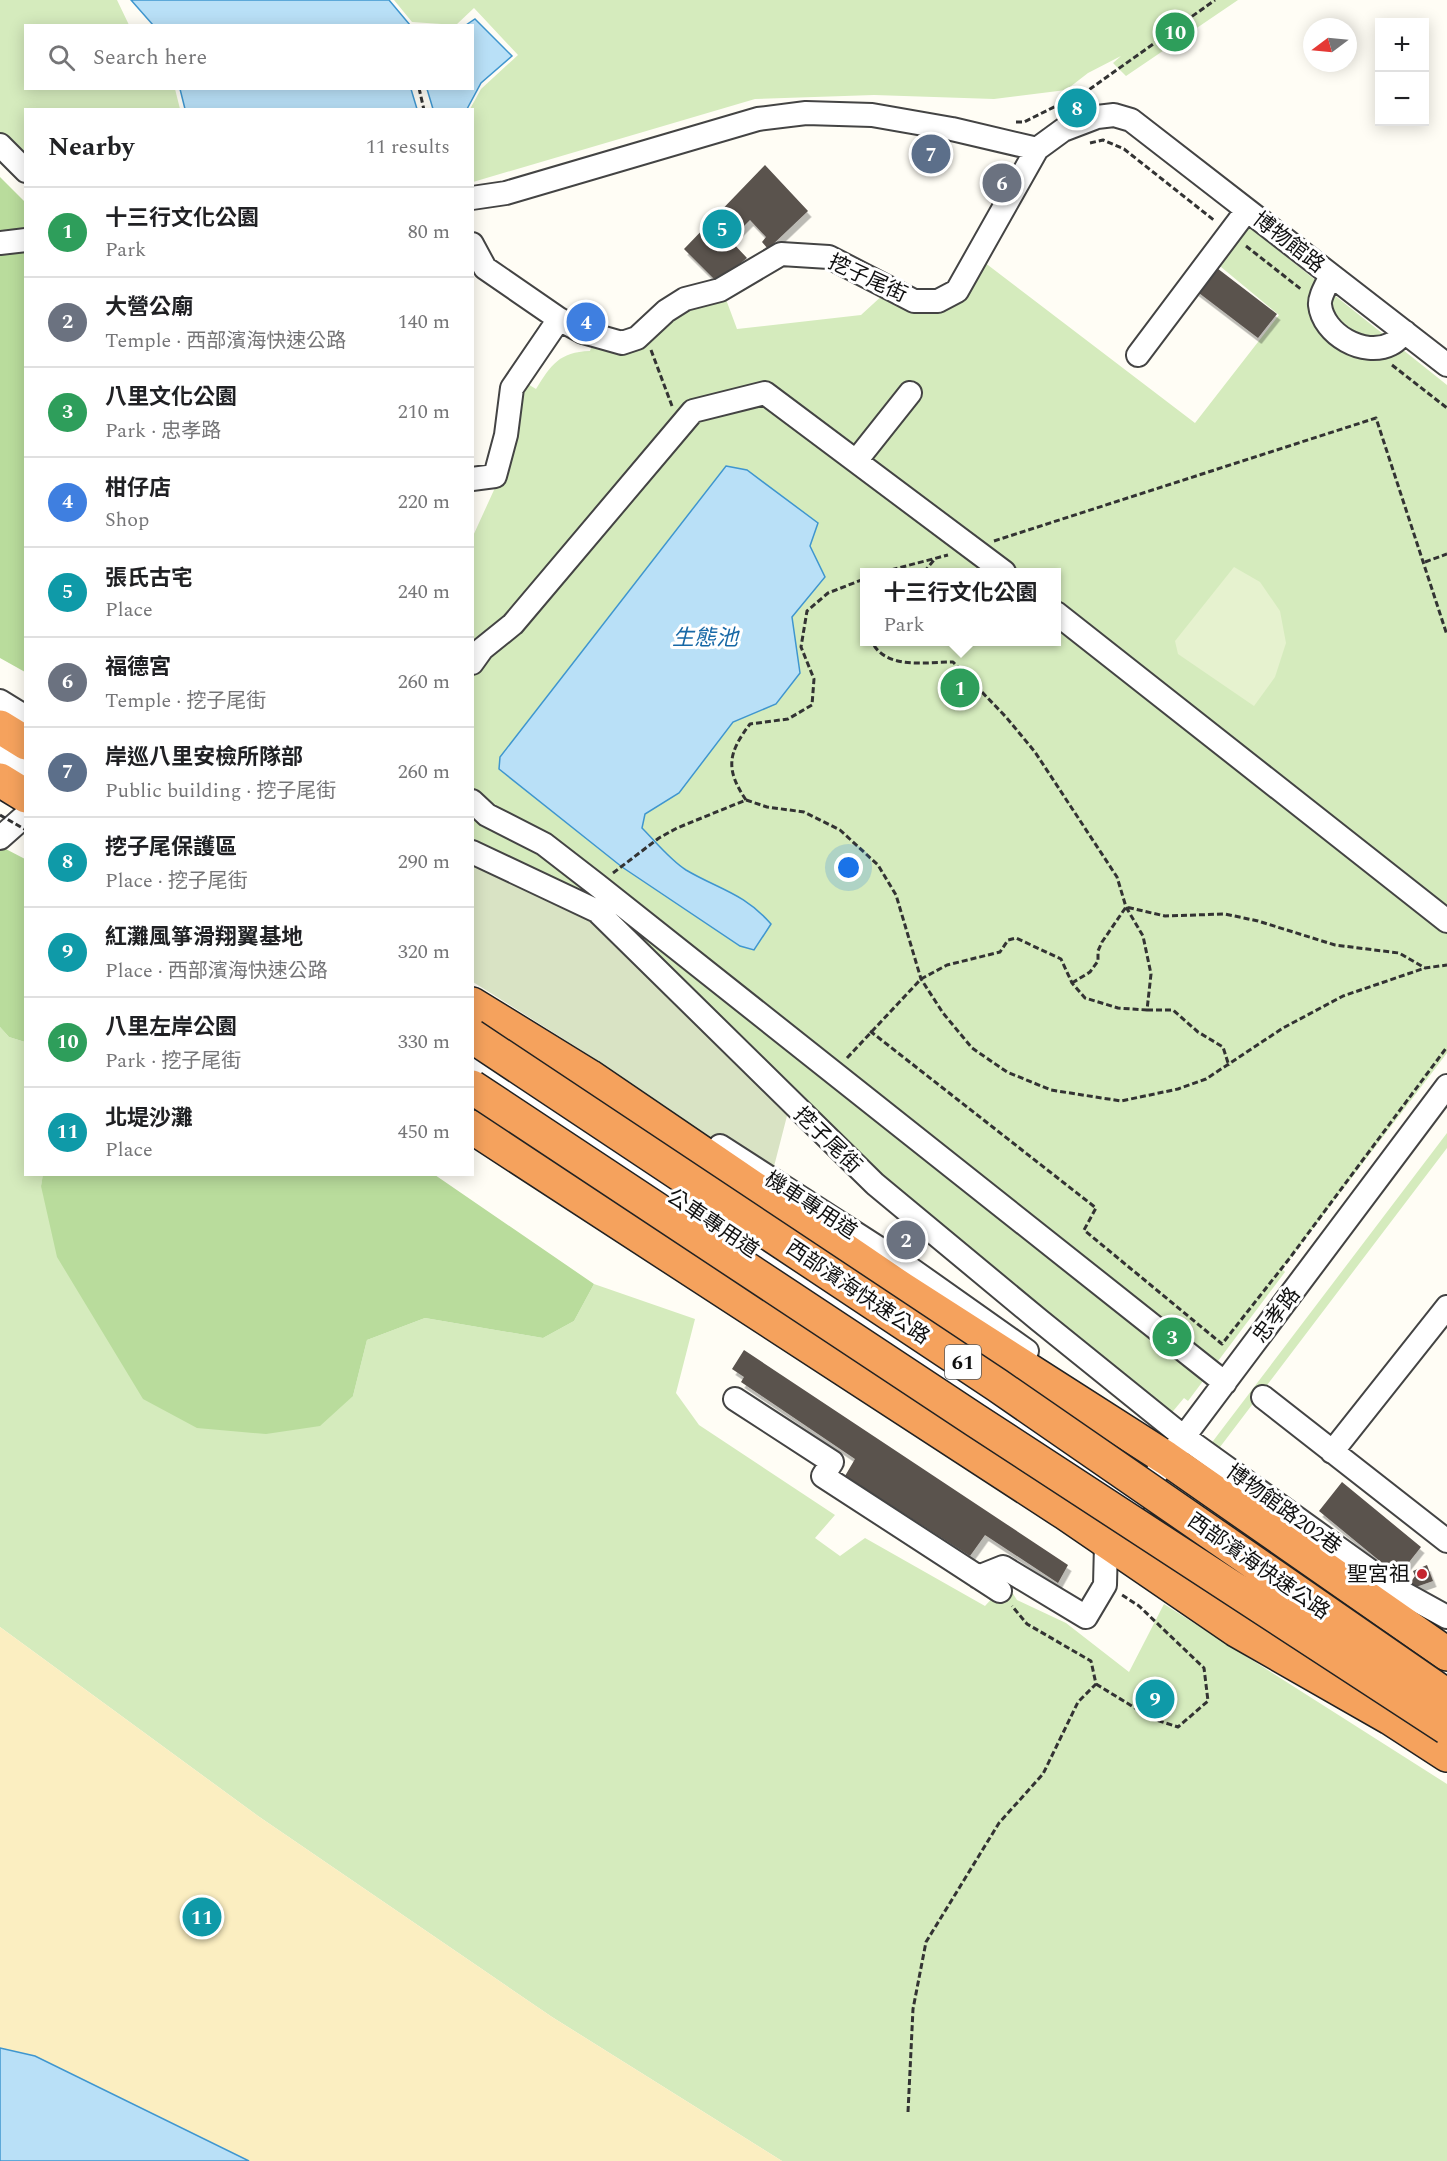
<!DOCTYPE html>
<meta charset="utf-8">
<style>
body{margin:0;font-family:Spectral,"Noto Sans TC",serif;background:#f2f2f2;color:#202124}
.controls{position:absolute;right:18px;top:18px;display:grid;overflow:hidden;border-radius:0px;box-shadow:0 3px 15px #0003}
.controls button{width:54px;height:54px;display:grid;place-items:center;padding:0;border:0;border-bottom:2px solid #e0e0e0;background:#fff;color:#202124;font:30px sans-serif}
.compass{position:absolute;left:1303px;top:18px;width:54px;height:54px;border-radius:50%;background:#fff;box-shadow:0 3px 15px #0003;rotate:254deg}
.you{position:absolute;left:849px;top:868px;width:21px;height:21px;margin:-15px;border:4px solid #fff;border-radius:50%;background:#1a73e8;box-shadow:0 0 0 9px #1a73e833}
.badge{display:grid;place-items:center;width:39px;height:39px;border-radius:50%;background:#c4262e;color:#fff;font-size:20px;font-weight:700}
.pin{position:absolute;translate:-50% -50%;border:3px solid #fff;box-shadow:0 2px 6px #0006}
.popup{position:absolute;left:860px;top:568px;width:201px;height:78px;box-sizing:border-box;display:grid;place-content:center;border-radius:0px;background:#fff;filter:drop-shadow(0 2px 4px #0005);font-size:20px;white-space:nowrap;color:#757577}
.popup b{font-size:22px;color:#202124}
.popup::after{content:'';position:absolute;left:50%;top:100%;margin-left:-12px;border:12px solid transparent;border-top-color:#fff}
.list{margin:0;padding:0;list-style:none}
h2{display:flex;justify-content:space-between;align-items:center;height:78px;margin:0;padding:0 24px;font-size:26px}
h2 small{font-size:20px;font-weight:400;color:#757577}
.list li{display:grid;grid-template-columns:39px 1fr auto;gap:18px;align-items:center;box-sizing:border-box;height:90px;padding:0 24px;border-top:2px solid #e0e0e0}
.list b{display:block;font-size:22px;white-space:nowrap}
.list p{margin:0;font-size:20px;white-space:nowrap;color:#757577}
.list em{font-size:20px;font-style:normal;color:#757577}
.icon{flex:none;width:33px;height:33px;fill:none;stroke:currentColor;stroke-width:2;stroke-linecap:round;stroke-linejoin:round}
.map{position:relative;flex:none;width:1447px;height:2161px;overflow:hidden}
.search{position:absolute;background:#fff;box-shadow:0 3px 15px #0003;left:24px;top:24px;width:450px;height:66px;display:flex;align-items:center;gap:15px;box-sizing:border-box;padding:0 21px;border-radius:0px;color:#757577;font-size:22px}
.panel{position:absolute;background:#fff;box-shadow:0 3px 15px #0003;left:24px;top:108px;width:450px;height:1068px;border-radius:0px}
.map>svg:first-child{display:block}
.green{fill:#d5ebbd;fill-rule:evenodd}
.forest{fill:#b9dc9c}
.sand{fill:#fbeec1}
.cemetery{fill:#d9e3c4}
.pitch{fill:#e6f2cf}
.water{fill:#b9e0f7;stroke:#3f96cf;stroke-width:1.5}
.building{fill:#5a524d;filter:url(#shadow)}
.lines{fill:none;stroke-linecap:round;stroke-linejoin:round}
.minor-casing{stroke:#444;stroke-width:26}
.highway-casing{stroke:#222;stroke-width:36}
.path{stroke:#333;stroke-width:3;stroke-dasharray:6 3;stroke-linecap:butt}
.minor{stroke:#fff;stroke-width:22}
.highway{stroke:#f5a25d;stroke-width:33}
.highway-bridge-casing{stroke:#222;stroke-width:36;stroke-linecap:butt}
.path-bridge{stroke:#333;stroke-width:3;stroke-dasharray:6 3;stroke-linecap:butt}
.highway-bridge{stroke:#f5a25d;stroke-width:33}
.poi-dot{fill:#c4262e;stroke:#fff;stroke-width:2}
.labels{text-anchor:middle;stroke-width:6;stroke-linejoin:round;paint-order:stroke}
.shield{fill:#fff;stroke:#585858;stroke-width:1.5}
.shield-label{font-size:20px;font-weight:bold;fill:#111}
.street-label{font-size:21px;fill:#111;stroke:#fff}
.poi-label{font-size:21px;fill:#111;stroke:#fff;text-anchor:end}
.water-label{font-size:22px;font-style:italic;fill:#1768a6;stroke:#fff}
</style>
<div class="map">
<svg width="1447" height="2161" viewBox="0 0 1447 2161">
<defs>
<filter id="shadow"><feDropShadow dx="3.5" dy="6" stdDeviation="0" flood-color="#0004"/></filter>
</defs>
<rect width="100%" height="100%" fill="#fffdf5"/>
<path class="green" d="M0 0H117L129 25 26 26V88L175 89 180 109 26 110 25 152 0 135Z
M394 0H1238L1126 76 1113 63 1121 56 1088 73 1066 90 994 99 874 95 755 99 473 182 472 110 470 109 481 89 518 55 474 8 456 25 412 22Z
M1249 227 1447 385V1053L1282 1269 1285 1272 1188 1401 1184 1398 1169 1416 498 856 473 840V536L499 479 521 380 536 389C551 365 559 352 590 351L594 340 619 348 684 304 724 294 737 329 861 315 885 293 936 307 980 259 1195 423 1279 315 1215 262ZM864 572H1056V642H864Z
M0 1027 9 1037 25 1042 26 1174 43 1175 41 1186 353 1396 367 1340 425 1318 543 1338 574 1321 594 1284 695 1319 676 1393 699 1425 835 1515 815 1538 840 1556 865 1538 985 1606 1006 1583 1017 1600 1066 1623 1129 1672 1164 1604 1447 1784V2161H782L552 2017 258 1816 0 1627Z
M1447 1133V1148L1217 1451 1210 1445Z"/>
<path class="forest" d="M0 177 25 202V672L0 658Z
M0 846 25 859V1042L9 1037 0 1027Z
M43 1174 435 1175 594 1284 574 1321 543 1338 425 1318 367 1340 353 1396 320 1426 266 1434 197 1428 143 1399 57 1257 41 1186Z"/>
<path class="sand" d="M0 1627 258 1816 552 2017 782 2161H249L35 2056 0 2048Z"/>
<path class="cemetery" d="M472 856 591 916 788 1112 770 1182 589 1055 473 982Z"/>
<path class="pitch" d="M1234 567 1260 582 1280 611 1286 643 1275 677 1254 706 1178 654 1175 641Z"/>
<path class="water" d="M131 0H389L410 25H153Z
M475 19 512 56 481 83 467 109H433L427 89 472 88V26L466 25Z
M180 89H411L417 109H185Z
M726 466 747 470 818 523 810 546 825 577 792 617 800 673 776 704 733 722 679 793 645 814 642 828C655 841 670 860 686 870 718 889 744 893 771 924L754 950 740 946 622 867 499 769 500 757Z
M0 2048 35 2056 249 2161H0Z"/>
<path class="building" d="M765 165 808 211 768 249 762 242 766 237 750 220 730 240 747 258 717 282 684 249Z
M1213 265 1277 314 1258 338 1195 290Z
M906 1225 921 1244 905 1256 890 1237Z
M744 1350 1068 1565 1058 1583 985 1535 970 1556 845 1476 855 1459 741 1382 744 1377 732 1369Z
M1342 1482 1421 1547 1398 1576 1319 1511Z
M1427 1565 1433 1581 1413 1588 1408 1586 1415 1576 1413 1571Z"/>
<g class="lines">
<g class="minor-casing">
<path id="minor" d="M0 145 26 171
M472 198 506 193 758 119 806 113 872 115 952 129 1037 149
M0 243 26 240
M472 244 485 268 559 319
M1331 275C1328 283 1319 296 1320 305 1323 334 1364 358 1391 344 1396 342 1401 336 1405 332
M1138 355 1247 210
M856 461 910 393
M472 479 495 476 506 435 512 388 559 319 583 332 622 343 637 338 666 311 685 299 720 290 781 254 829 257 914 301H938L957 291 1037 149 1063 130 1097 117 1114 115 1131 120 1447 365
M1056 613 1447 921
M472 663 482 649 513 624 693 411 765 393 1004 572
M0 701 26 717
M0 751 26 766
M472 801 487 815 544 844 597 885 1225 1383
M0 838 26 815
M472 852 597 911 875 1184 1039 1320 1184 1437 1394 1588 1447 1617
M472 1062 1134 1502
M720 1146 911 1269 1027 1351
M1263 1397 1447 1541
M735 1399 832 1462 823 1476 1000 1591
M1332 1452 1447 1307
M1138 1498 1447 1086
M978 1577 1003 1567 1086 1617 1105 1585 1106 1544"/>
</g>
<g class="highway-casing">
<path id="highway" d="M0 727 26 743
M0 780 26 796
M472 1004 589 1076 902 1289 1166 1458 1447 1654
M472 1127 1065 1513 1236 1630 1390 1718 1447 1755"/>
</g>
<path class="path" d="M419 88 424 110
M1016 122H1024L1090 89 1215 0
M1090 143 1103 140 1124 149 1215 221
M1246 246 1302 290
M651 350 672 406
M1392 365 1447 408
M994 541 1376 418 1447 635
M1425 562 1447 554
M883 572 948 555
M924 572 934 560
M746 800C725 769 728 753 750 724L788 719 812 705 814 679 801 647 807 611 828 593 864 579
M613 873 659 838 677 828 746 800 767 807 804 812 840 830 878 865 896 895 921 979 943 1013 972 1048 1007 1072 1051 1090 1121 1101 1178 1089 1206 1079 1283 1028 1343 996 1425 968 1447 965
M1072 983 1090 972 1098 961V951L1102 942 1126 907 1165 916 1225 914 1258 921 1335 945 1399 953 1425 968
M1147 1010H1173L1198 1032 1223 1047 1229 1066
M870 1031 1096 1208 1084 1230 1222 1344 1289 1259 1447 1047
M847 1058 921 979 947 965 1000 952 1008 940 1016 938 1061 959 1072 983 1085 998 1118 1008 1147 1010 1151 974 1143 936 1126 907 1117 877 1035 752 1006 717 953 662C926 662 886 670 872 642
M1096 1684 1153 1719 1178 1727 1208 1701 1204 1668 1139 1606 1122 1595
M908 2112 913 2009 926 1942 999 1823 1043 1774 1078 1702 1096 1684 1091 1661 1027 1624 1012 1606"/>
<use href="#minor" class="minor"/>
<use href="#highway" class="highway"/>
<g class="highway-bridge-casing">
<path id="highway-bridge" d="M472 1036 997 1385 1447 1696
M472 1087 975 1420 1447 1728"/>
</g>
<path class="path-bridge" d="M0 815 26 830"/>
<use href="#highway-bridge" class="highway-bridge"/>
</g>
<circle class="poi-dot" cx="1422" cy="1574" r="6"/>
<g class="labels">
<rect class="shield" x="945" y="1345" width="36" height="34" rx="4.5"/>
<g class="shield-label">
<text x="963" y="1369">61</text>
</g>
<g class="street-label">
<text transform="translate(1289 242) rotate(38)" y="7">博物館路</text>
<text transform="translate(868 278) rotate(25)" y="7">挖子尾街</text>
<text transform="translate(828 1140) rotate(44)" y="7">挖子尾街</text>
<text transform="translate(811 1205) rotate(33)" y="7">機車專用道</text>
<text transform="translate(713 1223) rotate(34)" y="7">公車專用道</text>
<text transform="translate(858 1292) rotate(34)" y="7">西部濱海快速公路</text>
<text transform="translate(1276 1315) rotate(-53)" y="7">忠孝路</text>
<text transform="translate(1284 1509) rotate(36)" y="7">博物館路202巷</text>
<text transform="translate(1259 1566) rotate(35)" y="7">西部濱海快速公路</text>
</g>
<g class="poi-label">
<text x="1410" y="1581">聖宮祖</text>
</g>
<g class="water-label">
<text x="705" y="645">生態池</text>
</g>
</g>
</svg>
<div class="controls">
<button>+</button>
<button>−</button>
</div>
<svg class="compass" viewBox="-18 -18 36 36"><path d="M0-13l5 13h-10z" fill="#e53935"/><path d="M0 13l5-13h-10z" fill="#757577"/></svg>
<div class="you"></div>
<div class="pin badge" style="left:960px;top:688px;background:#2e9e5b">1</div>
<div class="popup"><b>十三行文化公園</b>Park</div>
<div class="pin badge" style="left:906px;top:1240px;background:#6b7280">2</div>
<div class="pin badge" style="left:1172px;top:1337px;background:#2e9e5b">3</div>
<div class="pin badge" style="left:586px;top:322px;background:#3f7fe0">4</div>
<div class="pin badge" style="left:722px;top:229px;background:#0f9aa8">5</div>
<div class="pin badge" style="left:1002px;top:183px;background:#6b7280">6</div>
<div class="pin badge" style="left:931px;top:154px;background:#5c6f8a">7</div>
<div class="pin badge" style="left:1077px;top:108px;background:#0f9aa8">8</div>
<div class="pin badge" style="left:1155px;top:1699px;background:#0f9aa8">9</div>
<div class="pin badge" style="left:1175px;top:32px;background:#2e9e5b">10</div>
<div class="pin badge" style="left:202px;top:1917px;background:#0f9aa8">11</div>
<div class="search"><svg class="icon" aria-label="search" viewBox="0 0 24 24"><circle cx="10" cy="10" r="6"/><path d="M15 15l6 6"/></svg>Search here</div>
<section class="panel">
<h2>Nearby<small>11 results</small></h2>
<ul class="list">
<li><span class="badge" style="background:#2e9e5b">1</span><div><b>十三行文化公園</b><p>Park</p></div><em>80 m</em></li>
<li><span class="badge" style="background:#6b7280">2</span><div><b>大營公廟</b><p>Temple · 西部濱海快速公路</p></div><em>140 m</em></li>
<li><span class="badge" style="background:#2e9e5b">3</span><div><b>八里文化公園</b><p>Park · 忠孝路</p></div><em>210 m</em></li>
<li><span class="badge" style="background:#3f7fe0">4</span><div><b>柑仔店</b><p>Shop</p></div><em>220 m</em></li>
<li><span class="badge" style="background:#0f9aa8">5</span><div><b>張氏古宅</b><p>Place</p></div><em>240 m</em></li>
<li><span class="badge" style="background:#6b7280">6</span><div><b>福德宮</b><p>Temple · 挖子尾街</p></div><em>260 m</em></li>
<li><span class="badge" style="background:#5c6f8a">7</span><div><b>岸巡八里安檢所隊部</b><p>Public building · 挖子尾街</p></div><em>260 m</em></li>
<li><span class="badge" style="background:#0f9aa8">8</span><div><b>挖子尾保護區</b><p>Place · 挖子尾街</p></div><em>290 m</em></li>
<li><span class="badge" style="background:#0f9aa8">9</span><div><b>紅灘風箏滑翔翼基地</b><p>Place · 西部濱海快速公路</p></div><em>320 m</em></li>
<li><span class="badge" style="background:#2e9e5b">10</span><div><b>八里左岸公園</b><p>Park · 挖子尾街</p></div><em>330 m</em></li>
<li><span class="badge" style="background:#0f9aa8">11</span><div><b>北堤沙灘</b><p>Place</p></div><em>450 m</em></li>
</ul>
</section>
</div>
